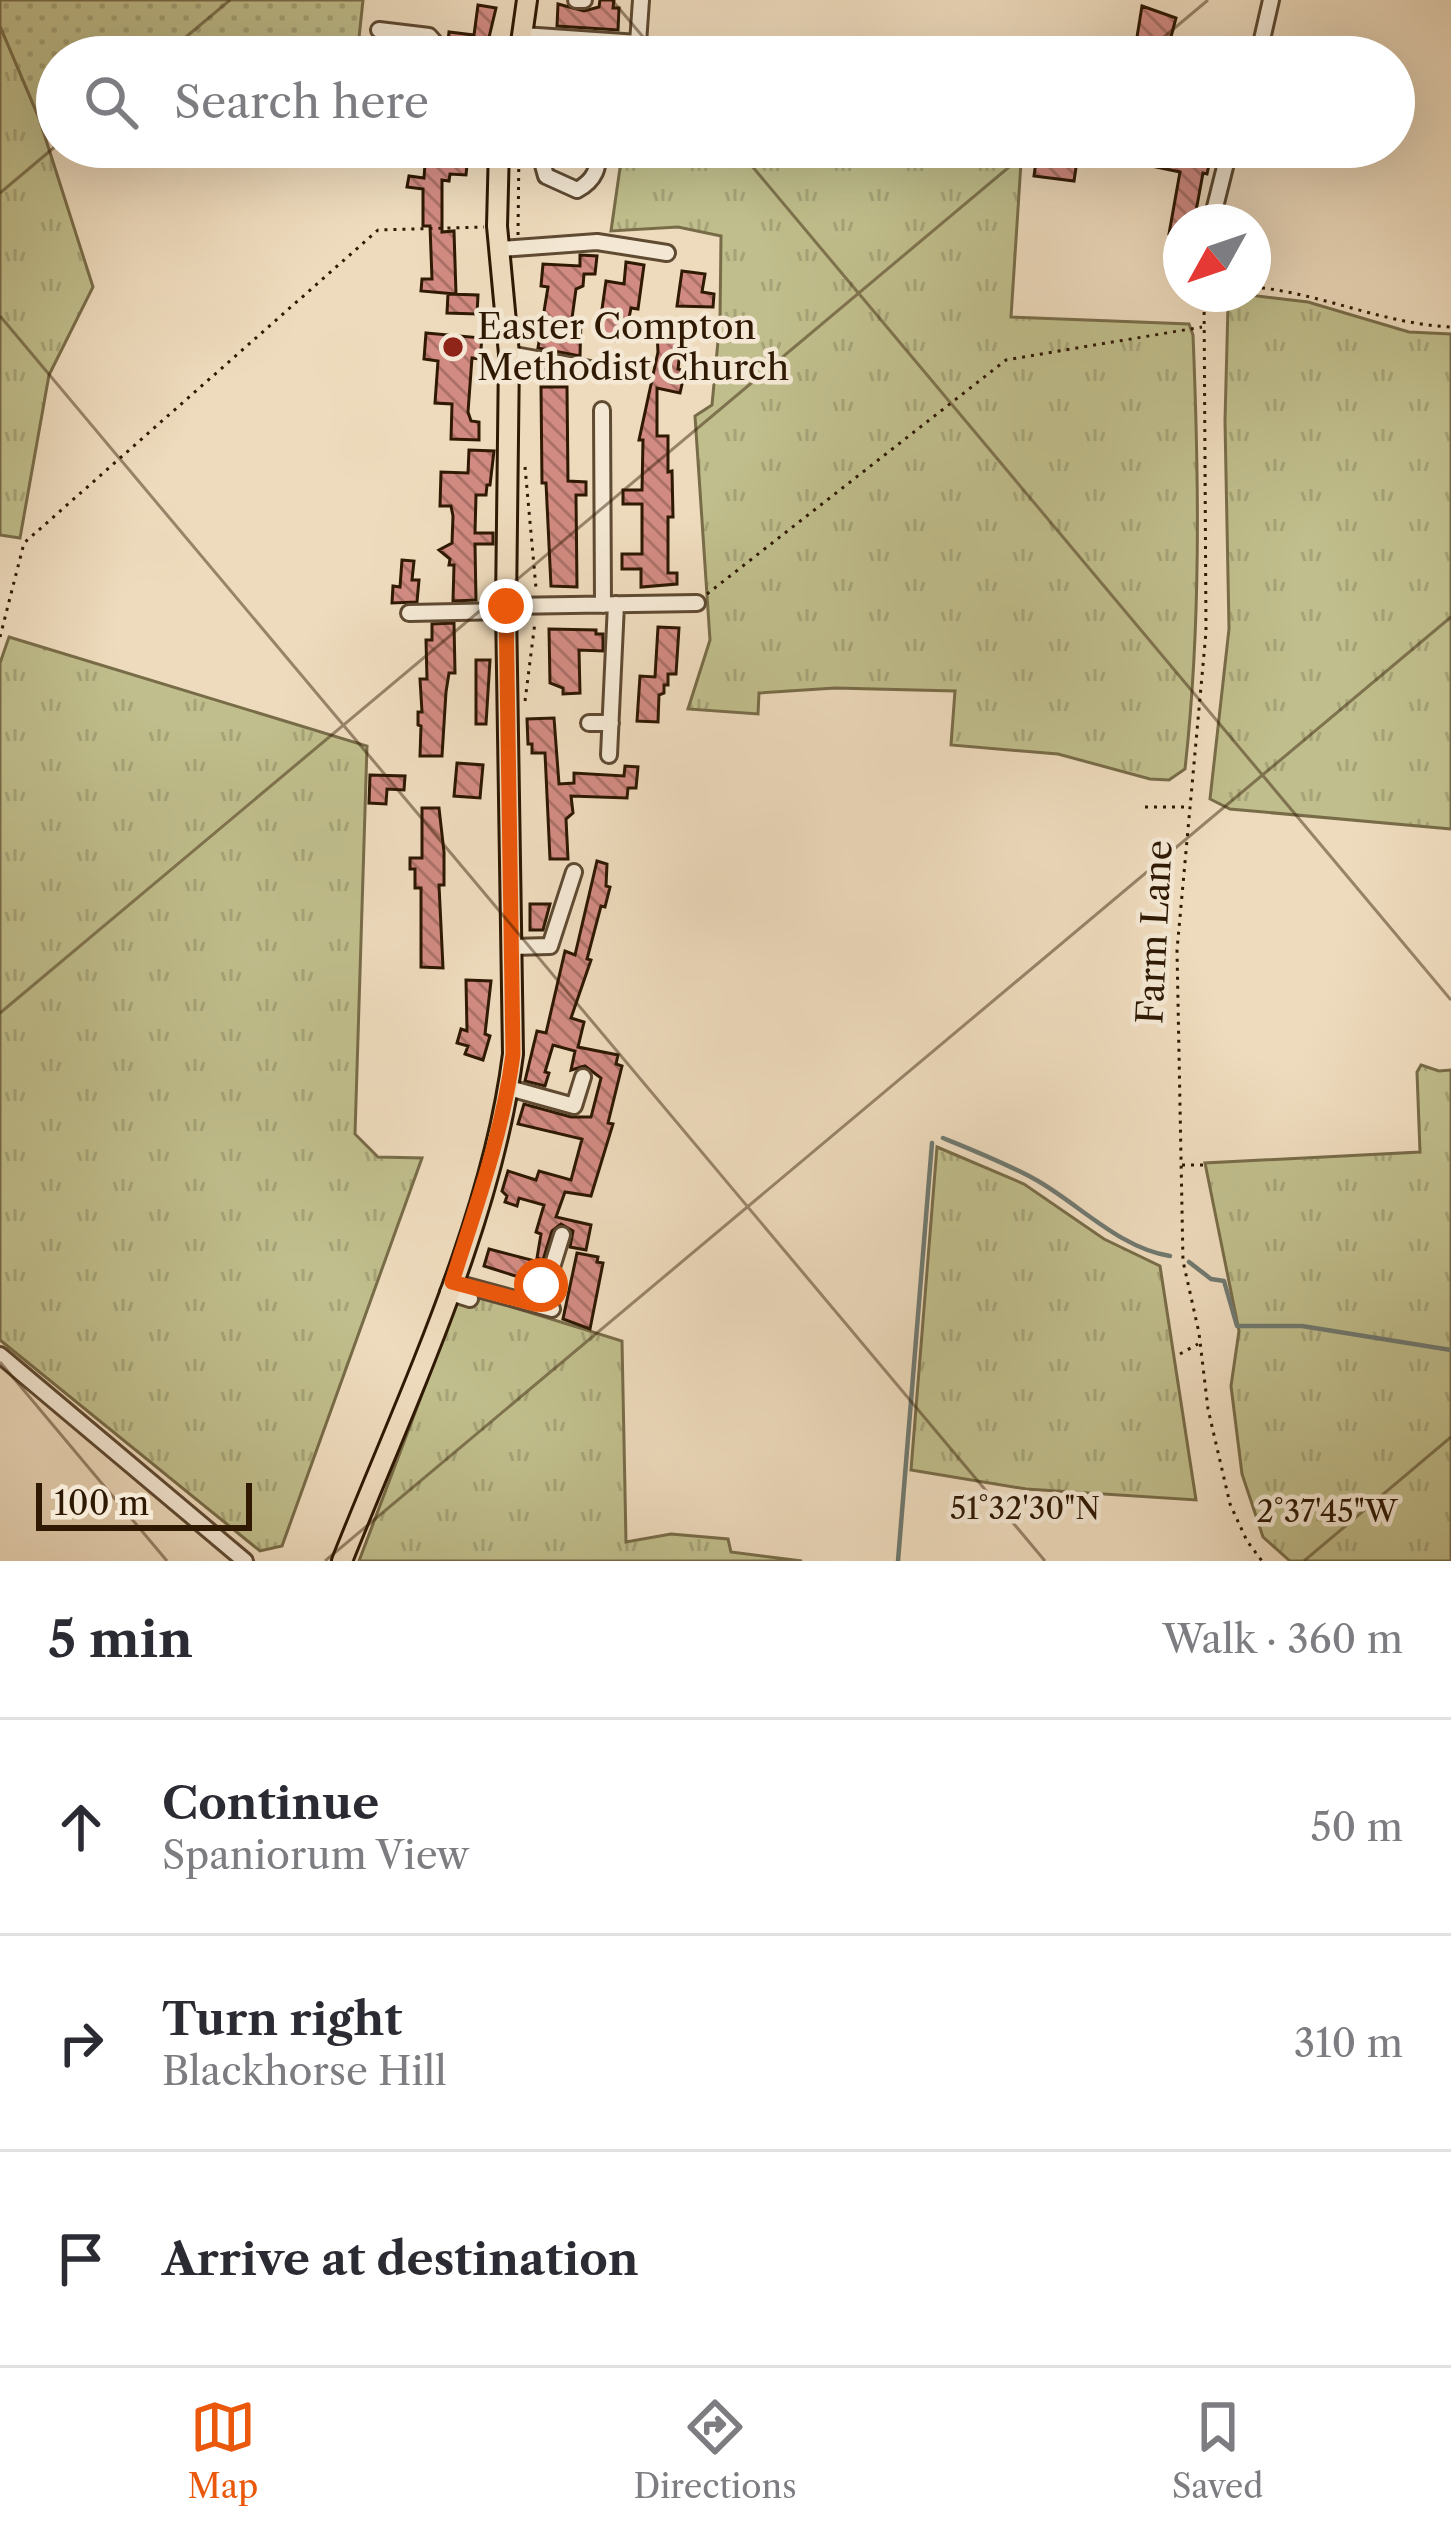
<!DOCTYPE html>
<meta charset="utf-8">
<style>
body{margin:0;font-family:"Libre Caslon Text",serif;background:#f7f7f7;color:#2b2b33}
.compass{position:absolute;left:1163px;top:204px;width:108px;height:108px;border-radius:50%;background:#fff;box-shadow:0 12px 48px #0002;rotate:230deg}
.scale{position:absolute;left:36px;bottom:30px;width:216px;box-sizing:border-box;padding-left:12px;border:6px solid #2f1903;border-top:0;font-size:33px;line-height:42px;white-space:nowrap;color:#2f1903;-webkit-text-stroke:9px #f4e8d4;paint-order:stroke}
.stop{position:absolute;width:36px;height:36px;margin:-27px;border:9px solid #ea580c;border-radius:50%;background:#fff}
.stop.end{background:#ea580c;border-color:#fff;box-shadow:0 3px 12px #0008}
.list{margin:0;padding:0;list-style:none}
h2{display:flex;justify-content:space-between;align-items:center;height:156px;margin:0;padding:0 48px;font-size:51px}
h2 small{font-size:39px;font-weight:400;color:#7c7c81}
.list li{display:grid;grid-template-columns:78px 1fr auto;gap:36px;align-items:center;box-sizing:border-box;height:216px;padding:0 48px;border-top:3px solid #e1e1e2}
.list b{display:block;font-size:45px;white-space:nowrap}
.list p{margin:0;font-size:39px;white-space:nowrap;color:#7c7c81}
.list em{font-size:39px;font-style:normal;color:#7c7c81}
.icon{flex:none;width:66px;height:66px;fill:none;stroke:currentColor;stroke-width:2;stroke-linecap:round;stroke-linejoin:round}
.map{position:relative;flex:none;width:1451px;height:1561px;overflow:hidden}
.search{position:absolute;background:#fff;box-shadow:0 12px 48px #0002;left:36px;right:36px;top:36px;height:132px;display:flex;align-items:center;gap:30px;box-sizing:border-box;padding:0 42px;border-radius:66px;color:#7c7c81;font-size:45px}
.sheet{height:804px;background:#fff}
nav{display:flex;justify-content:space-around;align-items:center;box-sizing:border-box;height:168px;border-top:3px solid #e1e1e2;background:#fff;font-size:33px;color:#7c7c81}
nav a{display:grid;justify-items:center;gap:6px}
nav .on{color:#ea580c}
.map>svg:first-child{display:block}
.grass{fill:url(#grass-tufts);stroke:#786c48;stroke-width:3}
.park{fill:url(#park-dots);stroke:#786c48;stroke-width:3}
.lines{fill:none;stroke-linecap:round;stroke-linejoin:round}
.stream{stroke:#707970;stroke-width:4.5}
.building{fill:url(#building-back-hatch);stroke:#2f1903;stroke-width:3}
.minor-casing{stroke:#5f4a32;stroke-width:20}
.major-casing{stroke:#2f1903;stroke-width:24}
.path{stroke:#2f1903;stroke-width:3;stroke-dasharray:3 6;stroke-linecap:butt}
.minor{stroke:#f4e8d4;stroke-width:14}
.major{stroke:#eedbbd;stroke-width:18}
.route{stroke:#ea580c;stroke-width:15}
.ticks{fill:none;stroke:#2f1903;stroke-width:3;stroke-opacity:0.45}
.poi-dot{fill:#8f2418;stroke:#f4e8d4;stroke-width:4.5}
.labels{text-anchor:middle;stroke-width:9;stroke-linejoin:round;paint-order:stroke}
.poi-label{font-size:36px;fill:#2f1903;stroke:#f4e8d4;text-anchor:start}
.street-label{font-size:36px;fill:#2f1903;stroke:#f4e8d4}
.ticks-label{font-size:30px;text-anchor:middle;fill:#2f1903;stroke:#f4e8d4;stroke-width:9;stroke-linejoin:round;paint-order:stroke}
</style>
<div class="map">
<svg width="1451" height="1561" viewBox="0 0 1451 1561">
<defs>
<pattern id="grass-tufts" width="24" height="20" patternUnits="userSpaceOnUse" patternTransform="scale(3)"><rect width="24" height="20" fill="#c0be8c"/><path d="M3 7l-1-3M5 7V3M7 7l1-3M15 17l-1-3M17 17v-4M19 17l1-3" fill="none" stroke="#a5a377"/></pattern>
<pattern id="park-dots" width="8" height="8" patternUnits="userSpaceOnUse" patternTransform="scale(3)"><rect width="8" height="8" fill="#c0be8c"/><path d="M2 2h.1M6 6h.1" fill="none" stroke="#a5a377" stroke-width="1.8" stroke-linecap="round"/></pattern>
<pattern id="building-back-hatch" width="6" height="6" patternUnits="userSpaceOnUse" patternTransform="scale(3)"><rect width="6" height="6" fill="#d28b82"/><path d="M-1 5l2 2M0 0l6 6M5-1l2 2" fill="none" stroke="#ab7168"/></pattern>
</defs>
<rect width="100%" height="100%" fill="#eedbbd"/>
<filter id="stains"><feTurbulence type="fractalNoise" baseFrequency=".00167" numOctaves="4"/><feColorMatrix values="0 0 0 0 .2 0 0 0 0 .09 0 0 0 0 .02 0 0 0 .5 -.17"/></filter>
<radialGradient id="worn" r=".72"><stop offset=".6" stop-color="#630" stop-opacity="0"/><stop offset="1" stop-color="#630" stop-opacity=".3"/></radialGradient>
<path class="grass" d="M0 26 39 118 93 287 49 375 20 538 0 535Z
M623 147H1022L1011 317 1189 324 1193 335C1199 480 1201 625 1185 769L1169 780 1150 779 1058 754 951 745 955 691 835 688 759 693 758 714 688 709 710 640 695 416 712 405 720 320 721 236 678 227 611 231Z
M1249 295 1308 302 1409 332 1451 334V829L1230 809 1210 799 1229 629 1225 421 1228 305Z
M9 637 367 746 355 1134 378 1157 422 1158 282 1546 260 1551 0 1340V663Z
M1421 1065 1439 1071 1451 1070V1561H1290L1263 1537 1242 1474 1231 1386 1239 1331 1205 1163 1420 1152 1417 1072Z
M937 1147 1024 1184 1104 1239 1160 1266 1196 1500 1026 1489 911 1470Z
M461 1291 622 1341 626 1542 671 1534 728 1539 731 1552 802 1561H359Z"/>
<path class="park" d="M0 0H363L357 57H57V121L39 118 0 26Z"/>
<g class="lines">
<path class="stream" d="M943 1138C975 1151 1008 1164 1038 1181 1081 1206 1120 1248 1170 1256
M1189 1262 1211 1279 1224 1281 1237 1326H1302L1451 1350
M898 1561 932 1143"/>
</g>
<path class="building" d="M600 0H614L613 8H619L618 30 557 26 558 4 584 11 599 7Z
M478 5 496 8 485 54 475 46 448 41 449 32 474 35Z
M1142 6 1176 18 1167 52 1145 49 1147 39 1137 37Z
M433 147H452V153L468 155 466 175 450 174 449 181 442 180V232L454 231 456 294 421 291 422 279H432L430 226H423V189L407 187 409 176 424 178 425 164 431 165Z
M1038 147H1079L1074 181 1034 176Z
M1145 147H1213L1207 174 1203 173 1194 222H1181V237L1169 234 1180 172 1142 164Z
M580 255 597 256 595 274H584L583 286 576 289 572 318 581 320 580 356 538 348 548 287 541 286 543 264 580 266Z
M626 262 644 265 638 309 631 308 626 333 618 331 616 341 598 337 606 281 624 284Z
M682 271 705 274 702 292 714 294 713 307 677 306Z
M448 294 478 295 477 314 447 313Z
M657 332 682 335 678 369 685 371 680 393 657 388V436H668V472L672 471 673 517H668V573H677V584L641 587V569H622V554H642V504H623V490H642L643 440H639L658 352Z
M426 333 482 338 480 359 472 358 468 412 471 421 479 422V440L451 439 452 404 435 403 438 361 424 359Z
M541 387H567L568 481 586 482V495H576L577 587 551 586 546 483H542Z
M469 450 494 451 490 485H487L486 495H476L475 533H493V544H475L476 600 453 601 454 565H449L450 559 439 550 452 543 453 516 451 506H440L441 472 468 473Z
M402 560 414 561 412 580H419L417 602 392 603 393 586 400 587Z
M454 623 455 673H449L446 692 442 756H420L421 726 418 725V712H422L420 679H427L426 640H432V624Z
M658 627 679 628 676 674H668V685H664V693L659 695 658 722 637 721 640 676 655 677Z
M549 629 596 630V634H603V651L579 650 580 693 563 694V688L550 683Z
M476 660H490L486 724H476Z
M554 718 559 784 574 783V773L624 776 625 766 638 767 636 788H628L627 798 571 796 573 813 566 819 568 859H550L545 753H532V744H528L527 719Z
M457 763 483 765 480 798 454 796Z
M370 775 405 776 404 790 387 789 386 804 369 803Z
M422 808H439L444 852V885H439L443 968 421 967V888H415V869H410V858H422Z
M597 861 607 864 606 886 610 887 605 907 601 906 587 959 591 960 571 1018 584 1022 578 1047 618 1055 616 1064 622 1066 608 1123 613 1124 591 1196 565 1192 556 1217 591 1225 586 1250 570 1247 573 1231 561 1224 552 1231 543 1260 537 1258 541 1234 536 1232 544 1205 519 1198 517 1206 505 1202 507 1196 502 1191 508 1171 536 1180 539 1171 571 1180 582 1139 518 1124 524 1104 571 1117H591L601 1078 585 1066 571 1070 575 1051 553 1045 545 1072 549 1073 545 1086 525 1081 537 1031 546 1033 565 951 575 955Z
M530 904H550L543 930H530Z
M466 980 491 981 485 1034 490 1036 483 1060 465 1054 468 1046 457 1043 461 1029 467 1031Z
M489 1249 539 1262 531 1281 484 1266Z
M577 1253 598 1257 597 1262 603 1263 590 1329 563 1319Z"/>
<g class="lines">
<g class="minor-casing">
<path id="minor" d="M576 0H584
M379 30 429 36 444 53 472 57
M523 35 638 43 641 0
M1258 57 1271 0
M538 147 546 176 577 190C596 180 598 168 600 147
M1213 215 1230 147
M500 249 597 242 667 253
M509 354 607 372
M602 410 603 605
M506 606 697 603
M409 613 506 611
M589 723H611
M609 755 616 604
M512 947 550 946 574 872
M509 1088 574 1106 583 1077
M452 1282 552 1309
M448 1292 470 1299
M535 1304 543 1279 549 1277 562 1235
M0 1355 245 1561"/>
</g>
<g class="major-casing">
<path id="major" d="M519 57 527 0
M342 1561C405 1402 492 1223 513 1054L506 606 509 354 497 226 499 147"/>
</g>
<path class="path" d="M518 235 519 147
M1253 287C1321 293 1383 324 1451 327
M1204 294 1206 632 1177 950 1183 1261 1199 1333 1208 1409 1230 1504 1247 1541 1262 1561
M1191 296 1219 294
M525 467 536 588
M707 594 1006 360 1202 327
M0 637 24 543 378 230 484 227
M525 701 535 622
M1145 807H1189
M1182 1165H1203
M1180 1354 1198 1344"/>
<use href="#minor" class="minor"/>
<use href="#major" class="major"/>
</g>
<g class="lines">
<path class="route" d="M506 606 513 1054C503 1132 476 1206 452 1282L535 1304 541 1285"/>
</g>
<path class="ticks" d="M612 0 660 57M162 57 230 0M1140 57 1208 0M736 147 1451 1000M0 193 57 145M0 316 1045 1561M0 1013 1033 147M0 1362 167 1561M325 1561 1451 617M1304 1561 1451 1437"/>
<circle class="poi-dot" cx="453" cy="347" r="12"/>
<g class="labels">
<g class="poi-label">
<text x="477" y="339">Easter Compton<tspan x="477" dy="41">Methodist Church</tspan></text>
</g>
<g class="street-label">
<text transform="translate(1154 932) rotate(-87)" y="13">Farm Lane</text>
</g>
</g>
<g class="ticks-label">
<text x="1025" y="1519">51°32'30"N</text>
<text x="1327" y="1522">2°37'45"W</text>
</g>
<rect width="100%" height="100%" filter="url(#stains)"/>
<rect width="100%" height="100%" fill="url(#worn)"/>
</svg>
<svg class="compass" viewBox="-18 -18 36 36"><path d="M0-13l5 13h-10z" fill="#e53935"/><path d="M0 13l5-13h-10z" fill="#7c7c81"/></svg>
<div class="scale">100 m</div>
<div class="stop" style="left:541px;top:1285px"></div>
<div class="stop end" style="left:506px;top:606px"></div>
<div class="search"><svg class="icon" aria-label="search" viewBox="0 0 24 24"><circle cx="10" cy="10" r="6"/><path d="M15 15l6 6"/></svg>Search here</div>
</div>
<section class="sheet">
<h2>5 min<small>Walk · 360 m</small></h2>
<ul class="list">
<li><svg class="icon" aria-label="ahead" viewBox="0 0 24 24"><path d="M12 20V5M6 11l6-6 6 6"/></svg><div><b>Continue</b><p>Spaniorum View</p></div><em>50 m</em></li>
<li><svg class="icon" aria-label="right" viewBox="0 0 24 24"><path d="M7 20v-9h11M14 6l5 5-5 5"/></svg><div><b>Turn right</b><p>Blackhorse Hill</p></div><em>310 m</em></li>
<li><svg class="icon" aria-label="arrive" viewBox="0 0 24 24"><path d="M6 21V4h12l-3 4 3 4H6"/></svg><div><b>Arrive at destination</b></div></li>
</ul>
</section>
<nav>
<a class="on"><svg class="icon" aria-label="map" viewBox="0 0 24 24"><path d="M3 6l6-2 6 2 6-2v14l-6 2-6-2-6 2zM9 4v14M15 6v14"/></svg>Map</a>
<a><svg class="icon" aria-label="directions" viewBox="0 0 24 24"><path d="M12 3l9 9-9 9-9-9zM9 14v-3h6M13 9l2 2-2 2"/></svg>Directions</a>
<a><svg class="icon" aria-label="saved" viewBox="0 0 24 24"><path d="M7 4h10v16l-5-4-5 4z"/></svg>Saved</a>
</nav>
